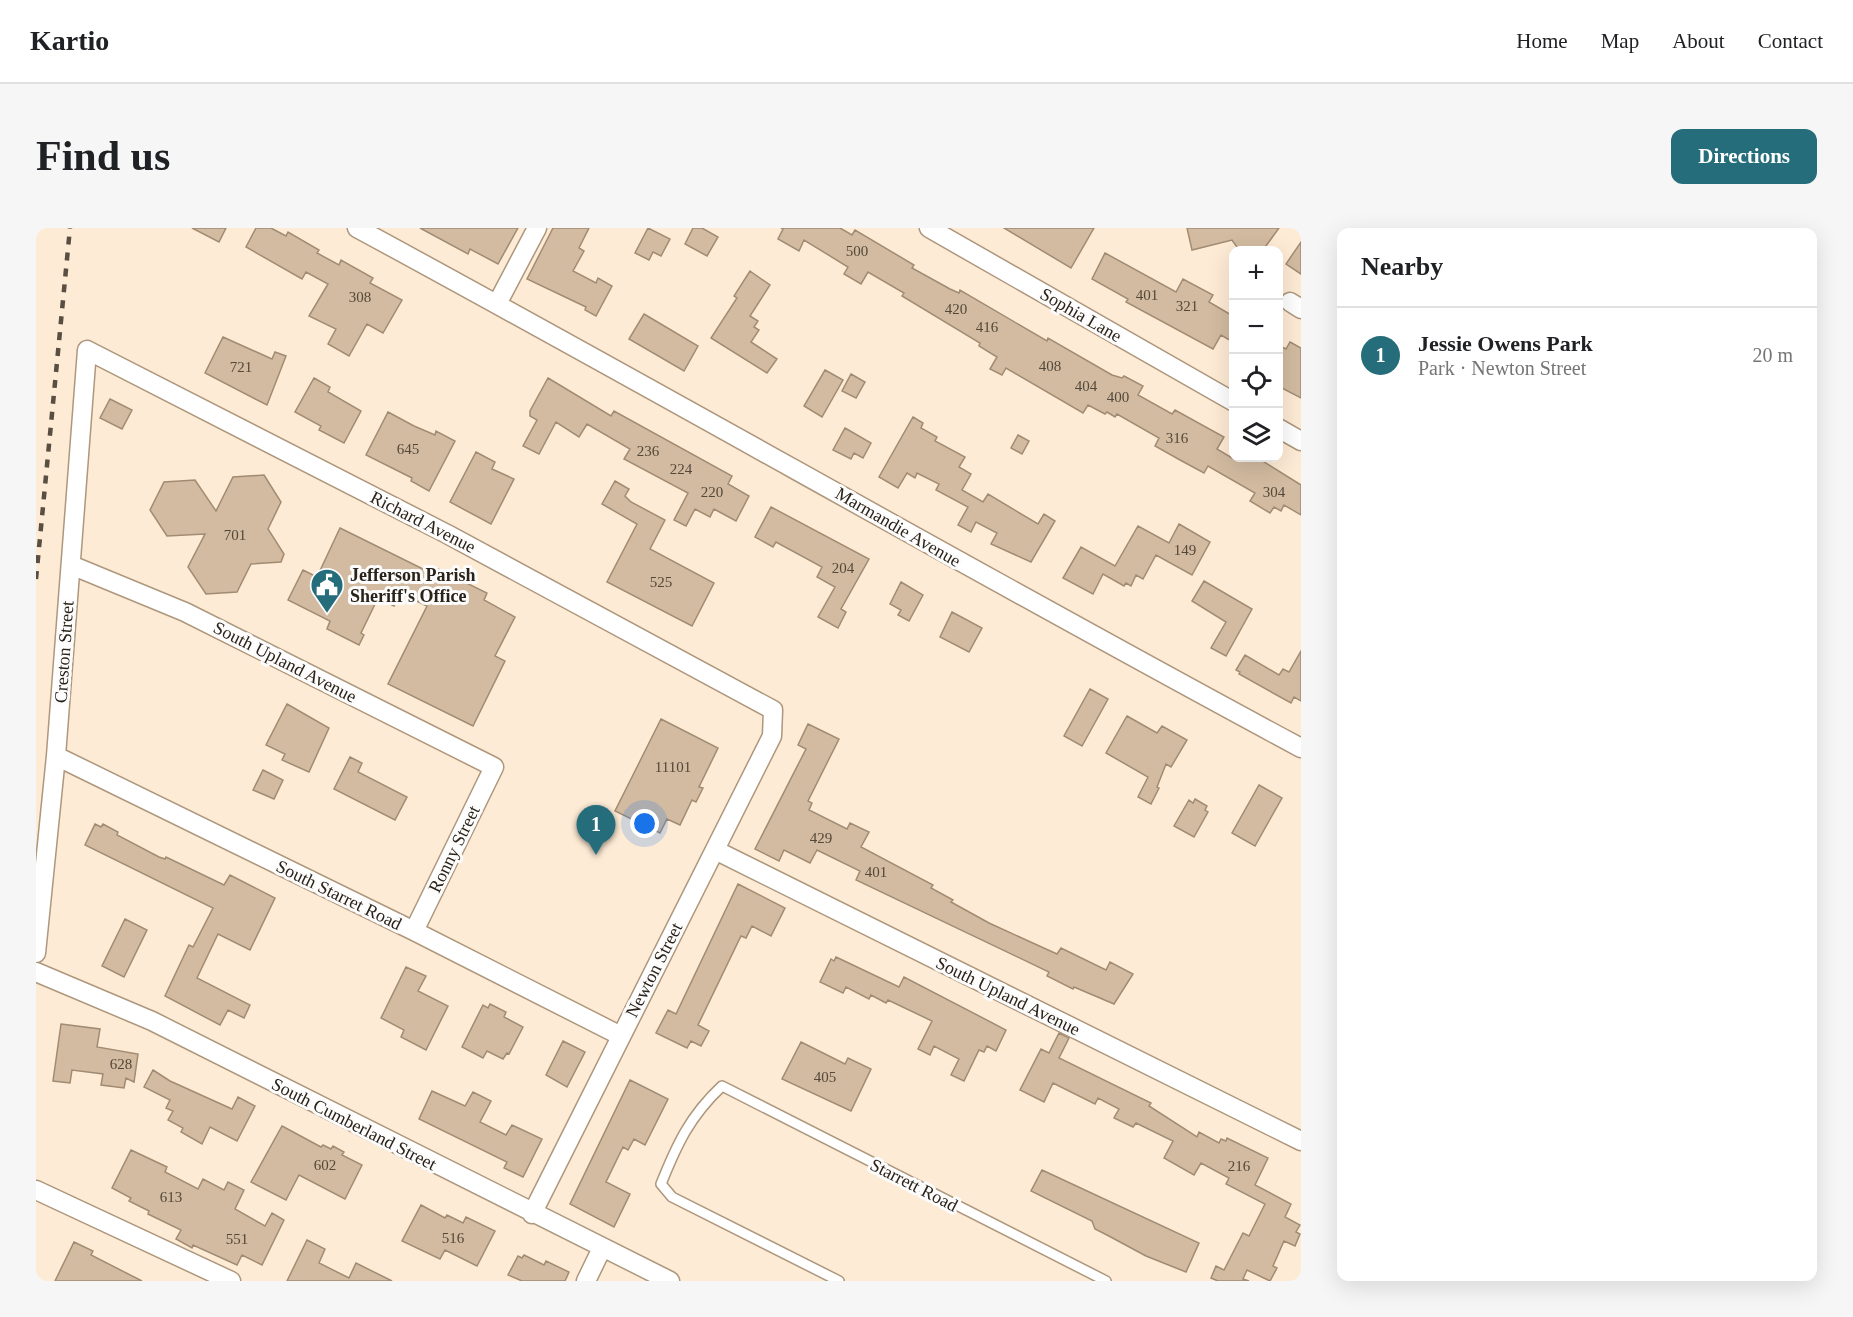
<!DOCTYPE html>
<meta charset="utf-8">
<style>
body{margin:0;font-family:Georgia,serif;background:#f6f6f6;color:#202124}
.controls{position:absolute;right:18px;top:18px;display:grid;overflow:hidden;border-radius:12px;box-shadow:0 6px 24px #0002}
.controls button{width:54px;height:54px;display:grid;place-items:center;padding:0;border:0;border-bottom:2px solid #e0e0e0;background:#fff;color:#202124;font:30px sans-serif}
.you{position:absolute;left:609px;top:596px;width:21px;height:21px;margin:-15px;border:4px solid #fff;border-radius:50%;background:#1a73e8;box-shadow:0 0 0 9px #1a73e833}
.badge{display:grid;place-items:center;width:39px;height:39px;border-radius:50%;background:#266d7b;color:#fff;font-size:20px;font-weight:700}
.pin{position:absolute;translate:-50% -50px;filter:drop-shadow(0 2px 3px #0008)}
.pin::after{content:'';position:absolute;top:32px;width:21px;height:18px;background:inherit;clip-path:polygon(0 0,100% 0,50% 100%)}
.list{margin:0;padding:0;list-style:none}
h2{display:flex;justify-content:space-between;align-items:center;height:78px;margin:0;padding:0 24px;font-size:26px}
h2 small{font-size:20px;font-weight:400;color:#757577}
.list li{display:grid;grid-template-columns:39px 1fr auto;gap:18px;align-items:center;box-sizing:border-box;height:96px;padding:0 24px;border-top:2px solid #e0e0e0}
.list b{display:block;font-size:22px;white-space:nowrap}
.list p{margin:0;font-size:20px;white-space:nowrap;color:#757577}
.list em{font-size:20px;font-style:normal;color:#757577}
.icon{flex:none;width:33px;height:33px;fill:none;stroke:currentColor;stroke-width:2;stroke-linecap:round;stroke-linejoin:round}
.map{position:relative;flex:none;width:1265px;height:1053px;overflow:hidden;border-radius:12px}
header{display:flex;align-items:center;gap:36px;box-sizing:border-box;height:84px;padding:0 30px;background:#fff;border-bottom:2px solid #e0e0e0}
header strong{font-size:28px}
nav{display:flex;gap:33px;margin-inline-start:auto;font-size:21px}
.intro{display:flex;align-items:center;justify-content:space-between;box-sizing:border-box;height:144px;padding:0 36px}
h1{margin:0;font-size:42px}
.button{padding:15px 27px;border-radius:12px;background:#266d7b;color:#fff;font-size:21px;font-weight:700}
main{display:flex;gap:36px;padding:0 36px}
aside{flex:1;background:#fff;border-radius:12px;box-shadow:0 6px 24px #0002}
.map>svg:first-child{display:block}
.building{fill:#d2bba0;stroke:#a18b72;stroke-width:1.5}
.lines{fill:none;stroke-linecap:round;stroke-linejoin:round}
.lane-casing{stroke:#ad977d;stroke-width:12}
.street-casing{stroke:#ad977d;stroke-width:21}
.lane{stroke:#fff;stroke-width:9}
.street{stroke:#fff;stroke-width:18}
.rail{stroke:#594e42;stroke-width:4.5;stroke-dasharray:8 8;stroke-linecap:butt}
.labels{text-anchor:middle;stroke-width:6;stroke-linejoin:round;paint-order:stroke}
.number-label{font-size:15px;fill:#54483a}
.street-label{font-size:18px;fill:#2a2218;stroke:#fcfcfc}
.poi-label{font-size:18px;font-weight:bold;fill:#2a2218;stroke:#fcfcfc;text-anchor:start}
</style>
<header>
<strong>Kartio</strong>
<nav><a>Home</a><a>Map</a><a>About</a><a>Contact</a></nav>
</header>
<div class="intro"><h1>Find us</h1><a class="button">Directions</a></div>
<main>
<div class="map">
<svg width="1265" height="1053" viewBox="0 0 1265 1053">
<rect width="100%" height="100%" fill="#feebd5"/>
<path class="building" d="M156 0H190L183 14Z
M220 0H235L250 8 252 4 283 22 281 25 303 37 305 32 337 50 334 55 366 72 347 105 331 96 313 128 292 116 300 101 273 88 292 56 270 44 266 51 210 19Z
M384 0H482L462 36 434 21 432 26Z
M517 0H553L543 20 548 23 537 43 560 55 562 50 576 58 560 88 549 82 550 79 491 51Z
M612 0 634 11 625 28 617 24 613 32 599 25Z
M657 0H666L682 9 671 28 649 16Z
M745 0H804L816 7 819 2 878 37 876 40 914 61 923 65 924 62 1011 113 1012 110 1076 147 1086 150 1088 148 1107 158 1102 167 1136 186 1139 182 1188 209 1181 221 1196 230H1222L1265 257V287L1248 277 1245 283 1238 279 1234 285 1214 273 1219 265 1172 238 1168 245 1144 232 1119 218 1123 210 1081 186 1079 189 1071 184 1069 186 1052 177 1047 185 970 140 966 147 954 141 961 129 943 118 944 115 866 68 868 65 832 44 825 56 808 46 812 39 768 12 763 23 742 11 747 1Z
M968 0H1058L1035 40Z
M1151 0H1243L1227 22H1203L1196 12 1156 22Z
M1265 14V46L1250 36Z
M1069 25 1140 64 1147 51 1177 67 1173 74 1197 88V114L1185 107 1177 121 1090 74 1092 71 1056 51Z
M714 43 734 57 714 88 722 93 718 99 723 102 715 114 741 131 731 145 675 110 701 70 698 68Z
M608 86 662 118 648 143 593 111Z
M187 109 236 131 239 124 250 128 231 177 169 145Z
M1254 114 1265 120V170L1242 158V117L1250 121Z
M789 142 807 152 786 189 768 178Z
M815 146 829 154 820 170 806 163Z
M278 150 294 159 292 164 325 183 308 215 283 202 285 198 259 184Z
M512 150 575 188 578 183 696 248 692 256 713 268 700 293 678 281 674 289 659 281 650 298 638 292 652 265 588 231 594 221 551 196 543 209 520 194 503 226 487 218 501 192 494 188V183Z
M74 171 96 182 86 201 64 190Z
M352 184 378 198 399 207 400 203 419 213 393 263 375 253 376 250 330 227Z
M877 189 887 195 885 200 901 209 899 213 929 229 923 239 935 246 926 262 947 274 952 266 1002 296 1008 286 1019 293 995 334 955 316 961 305 940 294 935 304 922 297 932 279 900 262 903 256 881 245 879 250 871 245 862 260 843 249Z
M809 200 835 215 827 230 818 225 815 231 797 222Z
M982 207 993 213 986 226 975 220Z
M440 224 459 234 456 241 478 251 455 296 414 274Z
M228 247 245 274 232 301 248 326 245 334 215 336 201 364 170 366 152 339 169 306 131 308 114 282 128 254 159 252 180 283 197 249Z
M579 253 593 261 589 268 595 274 629 292 614 321 678 355 656 398 571 354 601 296 566 276Z
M735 279 833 331 805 381 810 384 802 400 782 389 799 359 781 349 786 339 740 314 737 319 719 309Z
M1143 296 1174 314 1156 347 1120 327 1107 351 1100 347 1095 358 1090 355 1088 358 1067 346 1057 366 1027 350 1045 319 1079 338 1102 298 1133 315Z
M304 300 397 346 400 340 451 365 448 372 479 389 459 428 469 433 437 498 352 456 391 378 364 365 358 378 342 370 325 405 328 407 323 417 291 401 294 393 252 372 267 342 281 349Z
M1168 353 1216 381 1190 428 1175 420 1190 394 1156 373Z
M865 354 887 367 873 393 862 387 865 382 854 376Z
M916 384 946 400 933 424 904 409Z
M1265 423V473L1258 469 1255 475 1203 446 1204 444 1200 442 1209 427 1243 447 1247 441 1253 444Z
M1054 461 1072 471 1046 518 1028 508Z
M251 476 293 500 273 544 246 532 249 526 230 517Z
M1091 488 1121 505 1126 498 1151 512 1135 539 1130 536 1121 559 1123 560 1115 576 1102 569 1112 549 1070 525Z
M625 491 682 520 663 559 667 560 660 574 656 572 644 597 631 591 624 605 579 583Z
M772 496 803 511 772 573 776 575 773 582 811 601 814 595 833 604 825 619 897 657 895 660 917 672 915 674 953 695 1021 726 1025 720 1070 742 1074 734 1097 746 1078 776 1038 759 1037 761 1011 748 1013 744 820 652 824 643 781 622 774 635 748 622 743 633 719 621 770 521 762 517Z
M314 529 326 535 322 544 371 569 359 592 298 561Z
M227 542 247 552 238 571 217 562Z
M1223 557 1246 570 1219 618 1196 605Z
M1159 571 1171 578 1169 582 1172 584 1158 609 1138 598 1153 572 1157 575Z
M59 596 65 599 67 596 82 604 81 607 123 629 129 631 130 629 188 657 194 647 239 670 214 722 182 706 161 750 214 777 208 790 192 782 184 797 129 768 153 717 157 719 177 680 49 617Z
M702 656 749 680 735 708 716 698 710 710 705 708 662 797 673 803 665 818 655 813 651 820 620 805 632 782 640 786Z
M89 691 111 702 88 749 66 738Z
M800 729 863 759 868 749 970 802 960 823 951 818 948 824 943 822 928 853 915 847 923 831 898 818 894 827 882 821 896 793 852 772 850 775 835 767 833 771 810 759 807 765 784 754 795 731 798 733Z
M370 739 390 748 382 763 412 778 390 822 365 809 368 802 345 790Z
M454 776 470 784 468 789 487 799 473 826 471 825 467 831 451 823 447 830 426 819 447 777 452 780Z
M25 796 64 801 61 819 102 826 98 854 90 850 88 860 65 857 67 846 36 842 34 855 17 853Z
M1023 805 1033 810 1023 830 1115 875 1113 878 1161 909 1163 904 1183 915 1185 911 1190 913 1191 910 1232 930 1219 957 1255 976 1249 989 1264 997 1260 1004 1264 1006 1259 1018 1248 1013 1237 1038 1241 1040 1234 1053 1211 1042 1207 1051 1213 1053H1182L1175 1050 1180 1038 1188 1042 1207 1005 1213 1008 1229 976 1190 956 1193 950 1165 935 1158 947 1128 930 1137 913 1100 895 1097 899 1078 890 1083 881 1062 870 1059 876 1017 855 1008 874 984 862 1005 821 1013 825Z
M527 813 549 824 531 859 510 847Z
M765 814 809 836 812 830 835 841 815 883 746 851Z
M117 842 134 853 196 881 202 869 219 878 201 913 174 899 166 916 145 904 147 900 132 892 137 883 130 880 134 872 108 859Z
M594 852 632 871 609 917 598 911 592 922 587 919 570 954 594 966 578 999 534 976Z
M396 863 429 878 437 864 455 873 444 894 470 907 476 897 506 911 487 949 468 940 471 934 383 891Z
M246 898 285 919 287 917 295 921 297 918 308 924 306 927 326 937 309 971 263 947 250 972 215 954Z
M95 922 131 939 129 944 162 961 167 951 188 962 192 954 208 962 199 981 229 998 236 985 248 992 226 1037 206 1027 201 1037 157 1017 156 1020 140 1011 145 1002 112 986 113 983 93 973 95 970 76 960Z
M1006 942 1163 1015 1150 1044 1110 1028 1071 1007 1059 1001 1056 993 995 963Z
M385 977 409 990 411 987 427 995 430 989 459 1003 441 1038 409 1022 404 1031 366 1013Z
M271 1012 289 1021 283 1035 313 1050 320 1035 356 1053H251Z
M38 1014 57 1023 55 1027 106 1053H19Z
M488 1027 508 1037 510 1033 533 1044 529 1053H486L472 1047 482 1028 486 1030Z"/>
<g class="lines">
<g class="lane-casing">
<path id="lane" d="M803 1053 636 969 625 956C641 916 654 888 686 858L1070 1053"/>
</g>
<g class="street-casing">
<path id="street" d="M321 0C637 171 948 350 1265 520
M893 0 1198 174
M1254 74 1265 81
M461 76 501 0
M1242 200 1265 213
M35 337 149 384 458 539 378 703
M20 528 378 703 585 808
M679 622 1265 913
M0 725 20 528 51 122 411 306 737 482 736 508 496 986
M0 744 116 793 634 1053
M0 962 195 1053
M550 1053 566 1020"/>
</g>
<use href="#lane" class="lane"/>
<use href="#street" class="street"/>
<path class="rail" d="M0 351 34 0"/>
</g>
<defs>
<g id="civic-pin" transform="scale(1.725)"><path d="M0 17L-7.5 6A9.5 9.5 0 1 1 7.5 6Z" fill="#266d7b" stroke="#fcfcfc"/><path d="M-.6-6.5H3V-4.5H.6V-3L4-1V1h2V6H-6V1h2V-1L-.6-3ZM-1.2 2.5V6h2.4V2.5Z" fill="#fff"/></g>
</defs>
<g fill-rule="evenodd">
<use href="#civic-pin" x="291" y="357"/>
</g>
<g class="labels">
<g class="number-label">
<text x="821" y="28">500</text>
<text x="1111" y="72">401</text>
<text x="324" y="74">308</text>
<text x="1151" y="83">321</text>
<text x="920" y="86">420</text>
<text x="951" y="104">416</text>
<text x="1014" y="143">408</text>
<text x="205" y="144">721</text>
<text x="1050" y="163">404</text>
<text x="1082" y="174">400</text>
<text x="1141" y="215">316</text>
<text x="372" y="226">645</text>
<text x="612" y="228">236</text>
<text x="645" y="246">224</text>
<text x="676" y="269">220</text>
<text x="1238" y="269">304</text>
<text x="199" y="312">701</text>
<text x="1149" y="327">149</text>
<text x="807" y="345">204</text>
<text x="625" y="359">525</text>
<text x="637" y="544">11101</text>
<text x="785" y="615">429</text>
<text x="840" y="649">401</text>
<text x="85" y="841">628</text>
<text x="789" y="854">405</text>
<text x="289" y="942">602</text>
<text x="1203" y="943">216</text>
<text x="135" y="974">613</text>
<text x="417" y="1015">516</text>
<text x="201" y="1016">551</text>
</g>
<g class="street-label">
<text transform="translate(1045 87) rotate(30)" y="6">Sophia Lane</text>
<text transform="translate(387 294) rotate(27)" y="6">Richard Avenue</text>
<text transform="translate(862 299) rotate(30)" y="6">Marmandie Avenue</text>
<text transform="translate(28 424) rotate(-86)" y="6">Creston Street</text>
<text transform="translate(249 434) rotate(27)" y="6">South Upland Avenue</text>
<text transform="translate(418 621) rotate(-64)" y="6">Ronny Street</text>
<text transform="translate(303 667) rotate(26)" y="6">South Starret Road</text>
<text transform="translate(618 742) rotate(-63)" y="6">Newton Street</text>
<text transform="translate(972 768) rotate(26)" y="6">South Upland Avenue</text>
<text transform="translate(318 896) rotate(27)" y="6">South Cumberland Street</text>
<text transform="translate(878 957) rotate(27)" y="6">Starrett Road</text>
</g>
<g class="poi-label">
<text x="314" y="353">Jefferson Parish<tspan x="314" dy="21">Sheriff's Office</tspan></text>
</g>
</g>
</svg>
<div class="controls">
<button>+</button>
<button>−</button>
<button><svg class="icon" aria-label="locate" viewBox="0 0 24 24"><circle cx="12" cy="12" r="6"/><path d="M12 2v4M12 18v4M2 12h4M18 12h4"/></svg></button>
<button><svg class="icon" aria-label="layers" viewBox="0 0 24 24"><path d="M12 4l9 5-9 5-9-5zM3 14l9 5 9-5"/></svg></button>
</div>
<div class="you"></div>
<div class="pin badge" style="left:560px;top:627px">1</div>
</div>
<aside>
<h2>Nearby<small></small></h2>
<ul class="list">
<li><span class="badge">1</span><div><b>Jessie Owens Park</b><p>Park · Newton Street</p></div><em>20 m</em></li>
</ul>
</aside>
</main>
